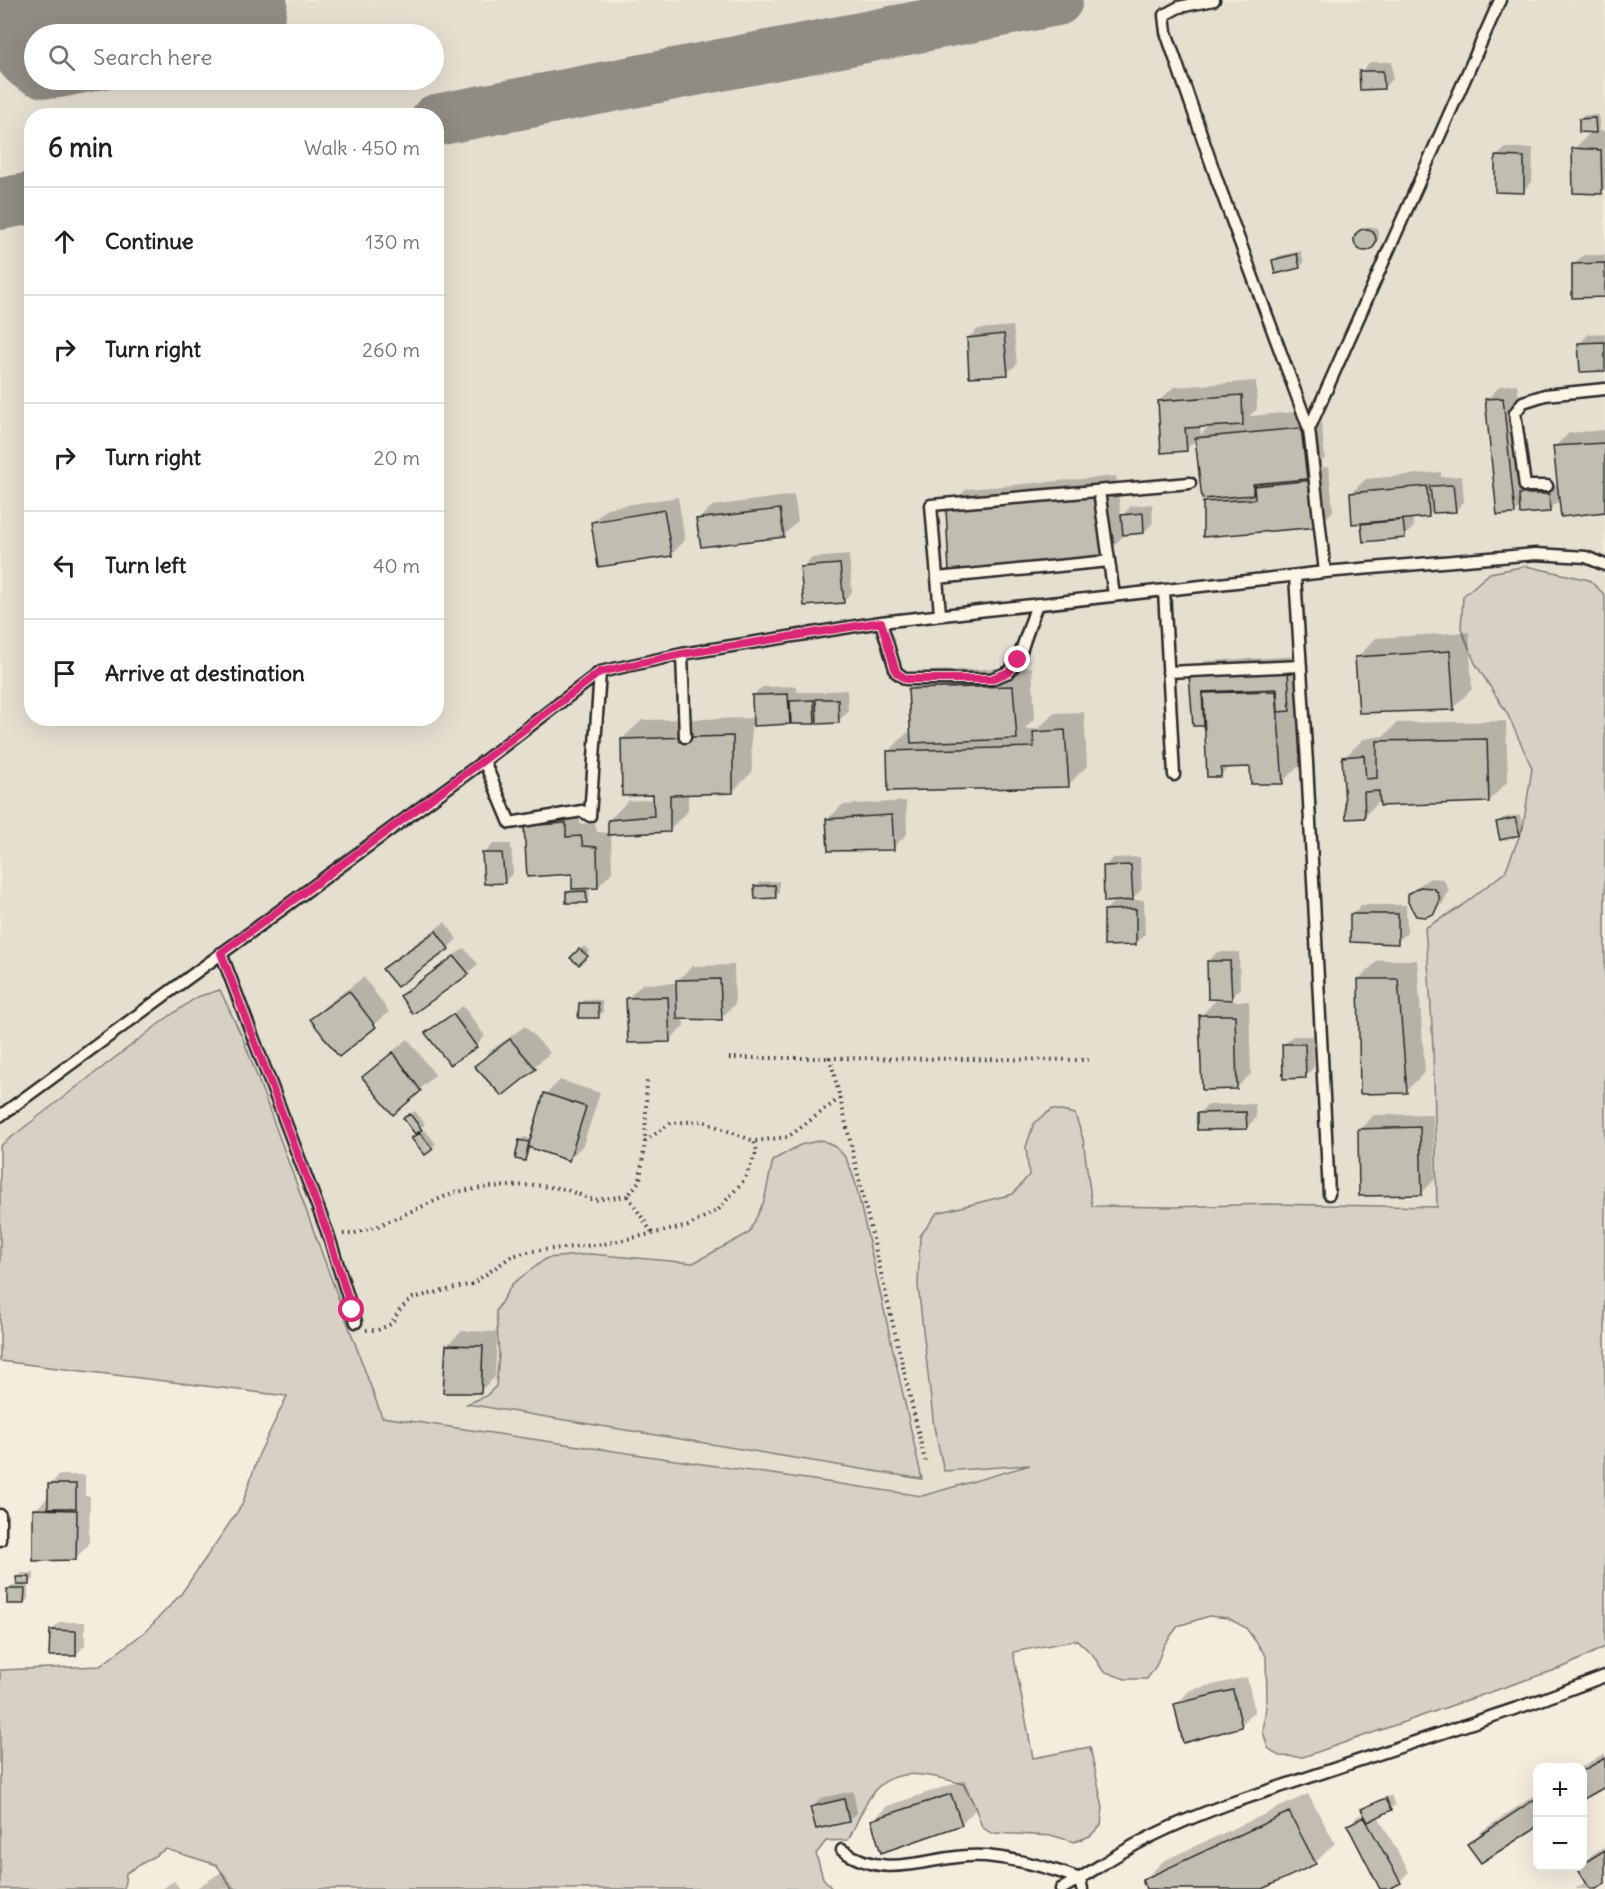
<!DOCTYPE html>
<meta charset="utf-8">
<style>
body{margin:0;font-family:Delius,sans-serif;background:#f2f2f2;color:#202124}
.controls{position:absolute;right:18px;bottom:18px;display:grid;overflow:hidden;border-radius:12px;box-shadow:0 6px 24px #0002}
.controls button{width:54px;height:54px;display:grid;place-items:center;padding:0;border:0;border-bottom:2px solid #e0e0e0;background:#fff;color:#202124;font:30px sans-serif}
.stop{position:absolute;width:18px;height:18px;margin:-14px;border:4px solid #db2777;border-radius:50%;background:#fff}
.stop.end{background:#db2777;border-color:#fff;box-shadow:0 2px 6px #0008}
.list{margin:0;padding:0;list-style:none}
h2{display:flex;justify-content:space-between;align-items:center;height:78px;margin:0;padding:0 24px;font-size:26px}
h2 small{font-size:20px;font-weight:400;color:#757577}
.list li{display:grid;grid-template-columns:39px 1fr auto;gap:18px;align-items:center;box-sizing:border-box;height:108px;padding:0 24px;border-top:2px solid #e0e0e0}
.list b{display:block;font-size:22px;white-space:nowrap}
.list em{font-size:20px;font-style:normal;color:#757577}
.icon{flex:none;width:33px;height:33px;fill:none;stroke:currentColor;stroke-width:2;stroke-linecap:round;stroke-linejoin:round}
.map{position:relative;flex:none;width:1605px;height:1889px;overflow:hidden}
.search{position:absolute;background:#fff;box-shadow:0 6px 24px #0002;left:24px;top:24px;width:420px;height:66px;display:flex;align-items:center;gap:15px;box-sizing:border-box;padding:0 21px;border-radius:33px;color:#757577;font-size:22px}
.panel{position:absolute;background:#fff;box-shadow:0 6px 24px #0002;left:24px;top:108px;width:420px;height:618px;border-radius:24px}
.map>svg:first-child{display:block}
.built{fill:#e5dfd0;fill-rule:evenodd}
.green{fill:#d6d1c4;stroke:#807e78;stroke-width:1.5}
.shadow{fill:#0003;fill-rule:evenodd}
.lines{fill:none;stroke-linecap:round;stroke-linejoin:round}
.taxiway{stroke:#908c84;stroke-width:52}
.runway{stroke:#908c84;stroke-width:129}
.building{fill:#c2bdb1;stroke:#2b2b2b;stroke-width:1.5}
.lane-casing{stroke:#2b2b2b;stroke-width:15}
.path{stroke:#2b2b2b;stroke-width:4;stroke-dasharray:1.5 4.5;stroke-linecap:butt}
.lane{stroke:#fcf5e5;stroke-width:10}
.route{stroke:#db2777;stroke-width:8}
</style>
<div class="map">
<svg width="1605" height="1889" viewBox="0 0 1605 1889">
<rect width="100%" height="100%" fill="#f4edde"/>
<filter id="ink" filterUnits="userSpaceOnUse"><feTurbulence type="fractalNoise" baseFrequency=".0167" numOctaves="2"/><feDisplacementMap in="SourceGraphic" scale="12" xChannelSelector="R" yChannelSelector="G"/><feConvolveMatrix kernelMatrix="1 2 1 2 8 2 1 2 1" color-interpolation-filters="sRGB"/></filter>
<g filter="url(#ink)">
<path class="built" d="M0 0H1605V1261L1035 1464 922 1496 382 1417 288 1396 0 1361ZM34 34H434V80H34ZM32 116H436V718H32Z"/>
<path class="green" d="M1526 566 1589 580 1605 595V1647L1566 1666 1303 1757 1279 1756 1268 1748 1263 1732 1267 1698 1266 1656 1246 1628 1228 1618 1209 1616 1178 1626 1164 1645 1156 1666 1147 1679H1125L1103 1671 1093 1655 1077 1640 1013 1652 1033 1758 1090 1747 1103 1808 1101 1825 1090 1836 1074 1842 1054 1836 991 1833 982 1827 974 1804 963 1784C933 1775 894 1764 872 1794 862 1808 856 1826 848 1840L826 1841 816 1854 823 1878 832 1889H232L217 1865 166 1849 126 1873 124 1889H0V1670L100 1666 146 1631 181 1594 242 1505 259 1454 287 1396 0 1361V1146L164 1020 197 997 220 990 244 1041 382 1417 922 1496 1030 1465 944 1471 934 1427 918 1285 920 1236 937 1213 1013 1194 1029 1175 1026 1147 1034 1123 1052 1109 1075 1114 1083 1139 1092 1206 1173 1207 1269 1204 1437 1207C1435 1114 1434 1020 1425 928L1459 908 1505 872 1523 827 1532 768 1507 713 1475 663 1461 628 1463 596 1490 573Z
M822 1140C846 1150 848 1161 856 1185L922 1479 467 1404 486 1396 496 1386 499 1355 496 1311 512 1284 547 1258 591 1254 693 1263 749 1233 764 1201 773 1160 800 1145Z"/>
<path class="shadow" d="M1370 62H1392L1393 79 1383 88 1361 72Z
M1584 115H1599L1600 127 1597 130 1605 131V188L1601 192 1574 149 1592 131 1580 120Z
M1506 148H1533L1532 182 1523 191 1496 157Z
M1367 226 1377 228 1379 238 1368 249H1363L1356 244 1355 240 1358 232Z
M1301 251 1304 263 1299 267 1274 260 1278 256Z
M1583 255H1605V296L1574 265Z
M1013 326 1017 364 1007 373 968 338 978 329Z
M1605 333V370L1580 343 1589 334Z
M1256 381 1257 409 1249 416 1320 410 1325 458 1316 468 1329 467 1333 511 1319 525 1204 503 1210 497 1197 439 1186 449 1159 401 1174 387ZM1210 425 1201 435 1200 426Z
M1517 384 1528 485H1559L1554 447 1569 433 1605 430V511L1560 499 1549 511 1521 506 1515 512 1486 400 1500 386Z
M1441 472V477L1462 476 1464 501 1455 511 1432 512 1429 515 1412 517 1414 527 1404 536 1362 525 1366 521 1351 493 1366 479Z
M1116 476 1121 517 1131 506 1152 504 1153 523 1144 532 1123 534V536L1104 556 947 508 967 489Z
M794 495 798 521 783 536 698 520 712 506Z
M678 497 685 540 671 555 592 522 607 508Z
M849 555 852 592 843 602 802 568 811 558Z
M1469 632 1472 689 1453 708 1357 658 1376 638Z
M1302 656 1304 695 1297 702 1302 763 1282 782 1251 765 1230 766 1221 775 1206 721 1203 724 1191 676 1205 661Z
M1032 667 1035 718 1024 729H1038L1054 713 1084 712 1087 766 1068 785 888 752 907 733 912 732 910 690 929 671Z
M797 686V692H823V694L827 691 847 690 848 712 838 721 818 719 815 722 751 725 752 772 733 791 688 793V811L669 830 611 834 612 872 598 887H589L590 897 586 901 567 892 574 888V873L526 826 540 812 580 810V824L595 823 597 832 610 833 609 820 628 801 655 799V794L622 739 642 720 754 718 753 696 762 687Z
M1506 721 1508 781 1489 801 1381 800 1364 816 1344 758 1363 739 1384 736 1397 723Z
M906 801 907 834 893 848 828 819 842 805Z
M1520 815 1524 829 1519 833 1498 823 1502 818Z
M493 844H511L513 873 504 882 484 854Z
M1140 857 1142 889 1131 900H1144L1145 934 1136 943 1105 910 1116 900 1104 867 1113 858Z
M1430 878 1443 879 1449 890 1443 903 1433 913 1410 894 1420 885Z
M779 881V892L775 897 756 887 760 882Z
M1361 905H1406L1407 933 1397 942 1352 915Z
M445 922 457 939 448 948 384 969 393 960Z
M584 946 590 951 579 963 572 958Z
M464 948 478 964 468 973 413 1012 402 996 411 987Z
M1217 952H1239L1240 989 1231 998 1208 962Z
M1378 960H1417L1425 1072 1406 1091 1359 979Z
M734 965 735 1004 721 1018H683L684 1026 669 1041 628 998 642 984 678 983V980L692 966Z
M364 977 389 1012 340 1054 312 1019 326 1005Z
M584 999 602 1000 603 1012 598 1016 580 1004Z
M1215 1001H1249L1251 1074 1236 1088 1201 1016Z
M463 1006 485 1036 476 1046 427 1033 437 1024Z
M525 1026 550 1053 502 1094 476 1066 490 1051Z
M1293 1036H1313L1314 1067 1305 1077 1283 1045Z
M408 1039 435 1075 394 1113 364 1077 378 1063Z
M560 1080 600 1093 583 1145 569 1159 531 1146 528 1155 524 1160 520 1141 524 1137 532 1139 546 1094Z
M1255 1104 1256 1118 1247 1127 1198 1114 1208 1105Z
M415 1111 425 1124 421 1128 409 1115Z
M1433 1114 1435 1179 1421 1194 1359 1130 1374 1115Z
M425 1130 436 1144 425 1153 413 1138Z
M462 1331 497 1332 495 1377 480 1391 447 1345Z
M59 1475H85V1496H90L89 1544 75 1559 35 1510 50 1495V1485Z
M22 1573H34V1579L28 1584V1599L24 1603 8 1589 12 1585H18V1577Z
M60 1622H85V1645L76 1655 51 1631Z
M1247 1677 1255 1711 1241 1725 1176 1705 1190 1690Z
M1605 1753V1785L1582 1798 1581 1767Z
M965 1780 976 1809 962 1824 873 1821 887 1806Z
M853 1791 857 1812 848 1821 812 1808 821 1798Z
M1538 1793V1824L1469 1844 1483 1830Z
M1308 1794 1335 1843 1316 1862 1259 1889H1148L1144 1880 1163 1861Z
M1391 1795 1396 1805 1378 1816 1409 1872 1400 1881 1386 1889H1382L1349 1825 1358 1816 1365 1813 1363 1810 1367 1806Z
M1605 1846V1881L1595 1889H1575L1587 1881 1579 1868 1593 1854Z
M223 1871 236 1889H195Z
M174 1881 180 1889H161Z"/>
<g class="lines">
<path class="taxiway" d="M436 120 1057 0
M0 204 32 198"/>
<path class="runway" d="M52 34 223 0"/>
</g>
<path class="building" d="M1359 71H1383L1384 89 1360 90Z
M1595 118 1596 133 1579 132V119Z
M1572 148 1601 150 1602 194 1573 193Z
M1495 156 1524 157V193L1495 192Z
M1354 240a11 11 0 1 1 22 0a11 11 0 1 1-22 0Z
M1297 254 1300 268 1275 274 1272 260Z
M1605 263V297L1572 298V264Z
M1004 334 1008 375 969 377 967 338Z
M1605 342V371L1580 372 1578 343Z
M1242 395 1243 425 1185 428 1187 451 1161 453 1158 401Z
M1503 398 1515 514 1497 515 1485 399Z
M1301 428 1307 479 1253 484V495L1202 499 1195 438Z
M1605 443V512L1561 517 1553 446Z
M1315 480 1320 527 1203 537V502L1255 499 1254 486Z
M1453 485 1456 512 1433 513 1430 486Z
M1427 486 1429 517 1352 524 1350 493Z
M1519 494H1549L1550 512 1520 514Z
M1097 495 1104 557 949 573 946 507Z
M780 509 784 537 701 547 696 519Z
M664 510 672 556 598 567 591 522Z
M1143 513 1144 533 1123 535 1121 515Z
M1403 520 1405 538 1363 542 1361 524Z
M840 564 844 603 804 606 800 567Z
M1450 651 1454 710 1359 713 1355 657Z
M1288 670 1290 711 1278 712 1277 689 1202 692 1204 726H1193L1189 675Z
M1013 686 1017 739 911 743 908 689Z
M1276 691 1283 784H1251L1250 767 1221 768V777H1207L1203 693Z
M788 694 790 724 753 726 752 695Z
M816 699H838L839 723 817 724Z
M814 700 815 724H791L790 701Z
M1065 730 1069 787 888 791 887 751 1034 747 1033 732Z
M733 736V793L670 795V832L608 835V820L654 816 653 795 622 796 621 739Z
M1487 739 1489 802 1380 806 1379 791 1364 792 1365 818 1346 819 1342 757 1364 755 1366 779 1377 778V741Z
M892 815 894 850 828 851 826 819Z
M1515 818 1520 835 1500 840 1496 822Z
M566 823V837L581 836 583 846 597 847 598 888 572 889V874L527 877 524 826Z
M482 853H502L505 883 484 884Z
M1131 865 1133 900 1104 902 1103 866Z
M775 885 776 898 755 899 754 886Z
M1420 887 1433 888 1438 893 1440 900 1434 914 1425 917 1416 916 1408 902V894Z
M586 891 587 903H566V892Z
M1136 909V945L1104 946V910Z
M1350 914H1398V944L1350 942Z
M436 931 449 949 397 987 382 969Z
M579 949 588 956 579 965 570 958Z
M454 956 469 974 413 1014 400 996Z
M1207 961H1230L1232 1000 1208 999Z
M720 979 722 1020 677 1019 676 980Z
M1358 979H1398L1407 1093 1360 1094Z
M349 991 376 1027 339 1057 310 1019Z
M668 997 670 1042 628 1043 626 998Z
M579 1003H598L599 1018H578Z
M453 1014 477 1047 450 1065 425 1033Z
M1199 1015H1235L1237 1089 1202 1090Z
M510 1039 536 1069 502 1096 474 1066Z
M1282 1044H1305L1306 1078 1283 1079Z
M393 1052 421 1091 393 1115 362 1077Z
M544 1093 586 1107 569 1161 528 1147Z
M1246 1112 1247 1129 1197 1130V1113Z
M410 1114 422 1130 415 1134 403 1118Z
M1420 1127 1422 1195 1359 1196 1358 1129Z
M420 1133 433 1149 425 1155 411 1138Z
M519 1140 529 1142 525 1161 515 1159Z
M446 1345 483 1346 481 1393H443Z
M48 1484H76V1508H48Z
M33 1509 77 1510 76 1560 33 1561Z
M16 1577H30V1585H17Z
M7 1589H25L24 1604H7Z
M50 1630 76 1631V1656H49Z
M1233 1690 1242 1727 1183 1743 1174 1704Z
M1605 1758V1787L1582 1800V1771Z
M951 1794 962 1825 881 1853 871 1820Z
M1538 1797V1826L1481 1863 1467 1844Z
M1386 1798 1392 1810 1368 1822 1361 1809Z
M844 1799 849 1822 816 1829 810 1807Z
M1289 1812 1316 1864 1262 1889H1146L1142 1880Z
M1364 1817 1401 1883 1389 1889H1380L1347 1825Z
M1605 1850V1883L1596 1889H1590L1577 1868 1582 1866V1864Z"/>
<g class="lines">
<g class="lane-casing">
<path id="lane" d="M1214 0 1179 7 1164 15 1166 32 1217 180 1309 429
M1547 486H1525L1515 413 1523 402 1545 395 1605 389
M1099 491 1114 595
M1325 572 1309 429 1500 0
M1295 576 1307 763 1329 1194
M937 578 1109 561
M1164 590 1174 775
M940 614 931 505 1190 483
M881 622 896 672 906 679H991L1009 672 1018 660 1037 604
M682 654 685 737
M1168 672 1301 666
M484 761 510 823 582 811 590 816 600 672
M221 953 328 1234 356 1322
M0 1116 484 761 600 672 682 654 881 622 1325 572 1536 554 1586 557 1605 565
M0 1515V1540
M842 1850C891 1884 933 1852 986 1856 1018 1859 1051 1868 1080 1879L1082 1889
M1061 1889C1084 1877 1104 1862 1126 1850 1158 1831 1190 1818 1225 1805L1538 1701 1605 1676"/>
</g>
<path class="path" d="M729 1058H830
M840 1098 925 1461
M645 1141 671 1123 702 1121 754 1141 788 1137 840 1098 830 1058 1093 1060
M628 1196 652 1233
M343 1234H352L378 1226 455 1192 488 1187 534 1185 565 1189 593 1200 628 1196 640 1180 645 1141 647 1078
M366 1330H378L391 1324 401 1308 413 1298 472 1284 512 1256 532 1251 604 1244 688 1226 718 1210 744 1180 757 1151 754 1141"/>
<use href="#lane" class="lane"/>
</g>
</g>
<g class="lines" filter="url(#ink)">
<path class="route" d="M352 1310 328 1234 221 953 484 760 600 672 682 654 881 622 896 672 906 679H991L1009 672 1018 660"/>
</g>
</svg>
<div class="controls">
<button>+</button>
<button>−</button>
</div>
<div class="stop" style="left:352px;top:1310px"></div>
<div class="stop end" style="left:1018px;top:660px"></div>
<div class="search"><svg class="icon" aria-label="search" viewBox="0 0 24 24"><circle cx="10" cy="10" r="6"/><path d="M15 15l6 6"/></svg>Search here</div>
<section class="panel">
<h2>6 min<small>Walk · 450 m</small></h2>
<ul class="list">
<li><svg class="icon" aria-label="ahead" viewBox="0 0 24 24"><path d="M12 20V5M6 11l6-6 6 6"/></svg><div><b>Continue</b></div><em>130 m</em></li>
<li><svg class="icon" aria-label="right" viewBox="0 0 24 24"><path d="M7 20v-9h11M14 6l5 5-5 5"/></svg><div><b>Turn right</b></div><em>260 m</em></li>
<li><svg class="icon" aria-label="right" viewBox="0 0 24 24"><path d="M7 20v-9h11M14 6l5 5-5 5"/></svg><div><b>Turn right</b></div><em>20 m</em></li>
<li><svg class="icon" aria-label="left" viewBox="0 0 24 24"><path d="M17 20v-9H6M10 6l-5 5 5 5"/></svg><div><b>Turn left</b></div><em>40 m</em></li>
<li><svg class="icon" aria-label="arrive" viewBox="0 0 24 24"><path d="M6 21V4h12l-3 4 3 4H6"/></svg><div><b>Arrive at destination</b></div></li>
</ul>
</section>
</div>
